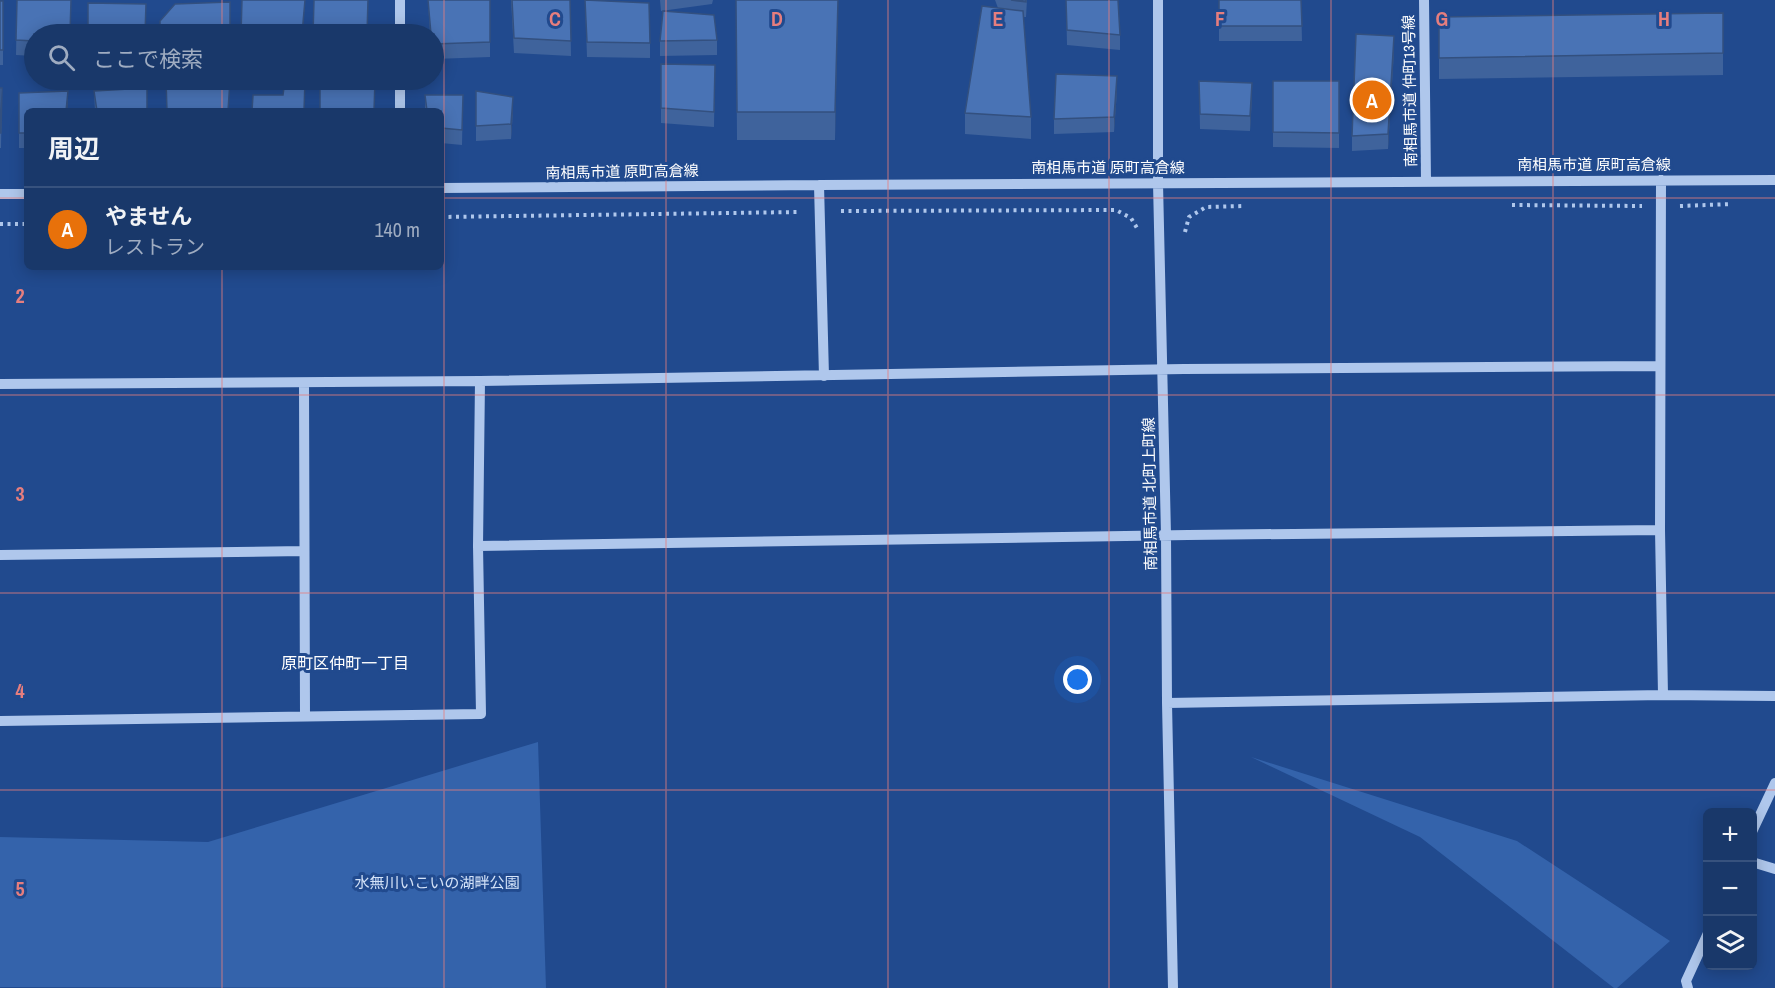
<!DOCTYPE html>
<html lang="ja">
<meta charset="utf-8">
<style>
body{margin:0;font-family:"Archivo Narrow","Noto Sans JP",sans-serif;background:#223f70;color:#f1f3f6}
.controls{position:absolute;right:18px;bottom:18px;display:grid;overflow:hidden;border-radius:9px;box-shadow:0 3px 15px #0003}
.controls button{width:54px;height:54px;display:grid;place-items:center;padding:0;border:0;border-bottom:2px solid #37527e;background:#19386a;color:#f1f3f6;font:30px sans-serif}
.you{position:absolute;left:1078px;top:680px;width:21px;height:21px;margin:-15px;border:4px solid #fff;border-radius:50%;background:#1a73e8;box-shadow:0 0 0 9px #1a73e833}
.badge{display:grid;place-items:center;width:39px;height:39px;border-radius:50%;background:#f9d970;color:#fff;font-size:20px;font-weight:700}
.pin{position:absolute;translate:-50% -50%;border:3px solid #fff;box-shadow:0 2px 6px #0006}
.list{margin:0;padding:0;list-style:none}
h2{display:flex;justify-content:space-between;align-items:center;height:78px;margin:0;padding:0 24px;font-size:26px}
h2 small{font-size:20px;font-weight:400;color:#9facc1}
.list li{display:grid;grid-template-columns:39px 1fr auto;gap:18px;align-items:center;box-sizing:border-box;height:84px;padding:0 24px;border-top:2px solid #37527e}
.list b{display:block;font-size:22px;white-space:nowrap}
.list p{margin:0;font-size:20px;white-space:nowrap;color:#9facc1}
.list em{font-size:20px;font-style:normal;color:#9facc1}
.icon{flex:none;width:33px;height:33px;fill:none;stroke:currentColor;stroke-width:2;stroke-linecap:round;stroke-linejoin:round}
.map{position:relative;flex:none;width:1775px;height:988px;overflow:hidden}
.search{position:absolute;background:#19386a;box-shadow:0 3px 15px #0003;left:24px;top:24px;width:420px;height:66px;display:flex;align-items:center;gap:15px;box-sizing:border-box;padding:0 21px;border-radius:33px;color:#9facc1;font-size:22px}
.panel{position:absolute;background:#19386a;box-shadow:0 3px 15px #0003;left:24px;top:108px;width:420px;height:162px;border-radius:9px}
.map>svg:first-child{display:block}
.green{fill:#3463ab}
.lines{fill:none;stroke-linecap:round;stroke-linejoin:round}
.path{stroke:#afc7ec;stroke-width:4;stroke-dasharray:3 4.5;stroke-linecap:butt}
.minor{stroke:#afc7ec;stroke-width:10}
.wall{fill:#3f639c}
.shaded-wall{fill:#33507f}
.building{fill:#4973b5;stroke:#33507f;stroke-width:1.5}
.grid{fill:none;stroke:#e67e7e;stroke-width:1.5;stroke-opacity:0.55}
.labels{text-anchor:middle;stroke-width:6;stroke-linejoin:round;paint-order:stroke}
.street-label{font-size:15px;fill:#fff;stroke:#214a8e}
.park-label{font-size:15px;fill:#d4e3f9;stroke:#214a8e}
.neighbourhood-label{font-size:16px;fill:#fff;stroke:#214a8e}
.grid-label{font-size:20px;text-anchor:middle;font-weight:bold;fill:#e67e7e;stroke:#214a8e;stroke-width:6;stroke-linejoin:round;paint-order:stroke}
</style>
<div class="map">
<svg width="1775" height="988" viewBox="0 0 1775 988">
<rect width="100%" height="100%" fill="#214a8e"/>
<path class="green" d="M538 742 546 988 0 987V837L208 842Z
M1251 757 1517 841 1670 941 1617 988H1614L1420 837Z"/>
<g class="lines">
<path class="path" d="M1512 205 1642 206
M1680 206 1732 204
M841 211 1116 210 1131 218 1137 228
M441 217 800 212
M0 224H27
M1185 232 1189 217 1206 207 1243 206"/>
<path class="minor" d="M400 0V34
M1158 0V183L1166 535 1167 703 1173 988
M1424 0 1426 181
M400 80V111
M1661 180 1660 530 1663 695
M819 185 824 376
M441 188 819 185 1775 180
M0 194H27
M304 383 305 716
M0 384 480 381 1184 369 1660 366
M478 546 1188 535 1660 530
M0 555 304 551
M1167 703 1663 695 1775 696
M0 721 481 714 478 546 480 381
M1752 832 1775 783
M1752 862 1775 869
M1688 988 1686 981 1708 933"/>
</g>
<path class="wall" d="M17 0 34 34V56L16 55Z
M428 0H490V57L434 59V34H430Z
M511 0H570L571 56 514 53Z
M585 0 650 43V58L587 57Z
M660 0H713L712 4 661 11Z
M736 0H838L835 140H737Z
M995 0H1027L1026 17H1023L1031 117V139L965 134V113L998 8Z
M1066 0 1120 35V50L1067 45Z
M1219 0H1301L1302 41H1219Z
M0 1H3V65H0Z
M1723 13V75L1439 79V17Z
M717 40V55L660 56V41Z
M1394 51 1388 149 1352 151V136Z
M661 64 715 65 714 127 661 123Z
M1199 81 1252 98 1250 131 1200 129Z
M1273 81H1339V148L1273 147Z
M0 88H2L1 148H0Z
M94 91 147 111H95Z
M476 91 513 112 511 139 476 141Z
M1117 91 1114 132 1054 134V119Z
M19 93 68 106V111H27V148H19Z
M425 95H463L462 145 441 143V111H425Z"/>
<path class="shaded-wall" d="M305 0 303 34H302Z
M838 0 835 140V112Z
M1394 36V51L1388 149V134Z
M1117 76V91L1114 132V117Z
M1252 83V98L1250 131V116Z
M68 91V111H66Z
M513 97V112L511 139V124Z"/>
<path class="building" d="M17 0H71L70 34H34V41L16 40Z
M242 0H305L302 34H241Z
M314 0H368L367 34H313Z
M428 0H490V42L434 44V34H431Z
M512 0H570L571 41 514 38Z
M585 0 649 3 650 43 587 42Z
M736 0H838L835 112H737Z
M1011 0H1026V2Z
M1066 0H1118L1120 35 1067 30Z
M1219 0H1301L1302 26H1219Z
M0 1H3V50H0Z
M230 2V34H160V21L175 4Z
M88 3 146 4 145 34H88Z
M982 6 1023 11 1031 117 965 113Z
M663 11 714 15 717 40 660 41Z
M1723 13V53L1439 58V17Z
M1356 34 1394 36 1388 134 1352 136Z
M661 64 715 65 714 112 661 108Z
M1056 74 1117 76 1114 117 1054 119Z
M166 80H230L228 111H167Z
M285 80H305L304 111H252L253 95H283Z
M320 80H375L374 111H320Z
M1199 81 1252 83 1250 116 1200 114Z
M1273 81H1339V133L1273 132Z
M0 88H2L1 133H0Z
M147 88V111H97L94 91Z
M68 91 66 111H27V133H19V93Z
M476 91 513 97 511 124 476 126Z
M425 95H463L462 130 441 128V111H427Z"/>
<path class="grid" d="M222 0V34M444 0V988M666 0V988M888 0V988M1109 0V988M1331 0V988M1553 0V988M222 80V111M0 198H27M441 198H1775M222 267V988M0 395H1775M0 593H1775M0 790H1775"/>
<g class="labels">
<g class="street-label">
<text transform="translate(1410 91) rotate(-91)" y="5">南相馬市道 仲町13号線</text>
<text x="1594" y="170">南相馬市道 原町高倉線</text>
<text x="1108" y="173">南相馬市道 原町高倉線</text>
<text transform="translate(622 172) rotate(-1)" y="5">南相馬市道 原町高倉線</text>
<text transform="translate(1150 494) rotate(-91)" y="5">南相馬市道 北町上町線</text>
</g>
<g class="park-label">
<text x="437" y="888">水無川いこいの湖畔公園</text>
</g>
<g class="neighbourhood-label">
<text x="345" y="669">原町区仲町一丁目</text>
</g>
</g>
<g class="grid-label">
<text x="555" y="26">C</text>
<text x="777" y="26">D</text>
<text x="998" y="26">E</text>
<text x="1220" y="26">F</text>
<text x="1442" y="26">G</text>
<text x="1664" y="26">H</text>
<text x="20" y="303">2</text>
<text x="20" y="501">3</text>
<text x="20" y="698">4</text>
<text x="20" y="896">5</text>
</g>
</svg>
<div class="controls">
<button>+</button>
<button>−</button>
<button><svg class="icon" aria-label="layers" viewBox="0 0 24 24"><path d="M12 4l9 5-9 5-9-5zM3 14l9 5 9-5"/></svg></button>
</div>
<div class="you"></div>
<div class="pin badge" style="left:1372px;top:100px;background:#e8710a">A</div>
<div class="search"><svg class="icon" aria-label="search" viewBox="0 0 24 24"><circle cx="10" cy="10" r="6"/><path d="M15 15l6 6"/></svg>ここで検索</div>
<section class="panel">
<h2>周辺<small></small></h2>
<ul class="list">
<li><span class="badge" style="background:#e8710a">A</span><div><b>やません</b><p>レストラン</p></div><em>140 m</em></li>
</ul>
</section>
</div>
